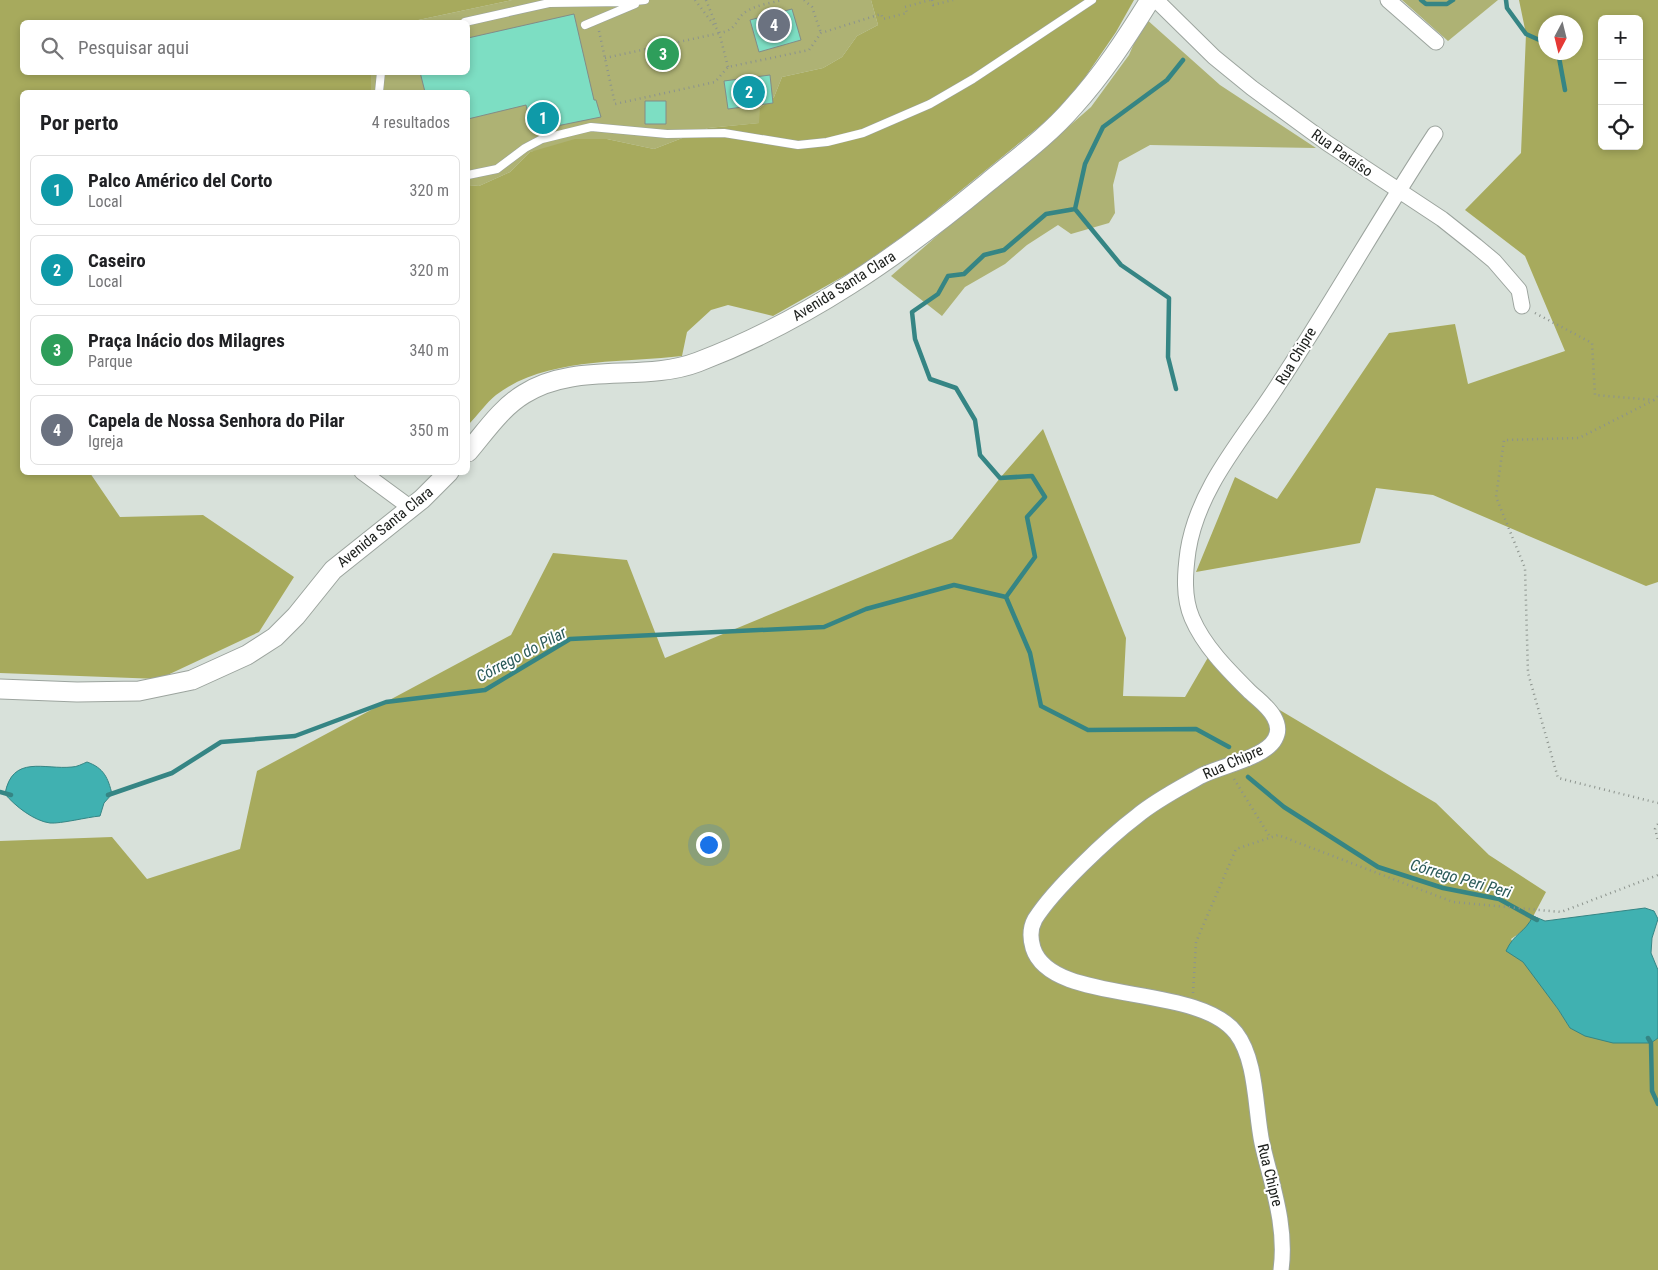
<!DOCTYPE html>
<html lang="pt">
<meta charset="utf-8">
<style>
body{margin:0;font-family:"Roboto Condensed",sans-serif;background:#f6f6f6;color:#202124}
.controls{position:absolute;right:15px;top:15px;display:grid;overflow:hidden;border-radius:8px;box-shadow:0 2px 8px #0003}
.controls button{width:45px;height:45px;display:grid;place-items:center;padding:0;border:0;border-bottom:1px solid #e0e0e0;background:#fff;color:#202124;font:25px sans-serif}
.compass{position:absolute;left:1538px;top:15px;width:45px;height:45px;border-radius:50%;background:#fff;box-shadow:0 2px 8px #0003;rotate:187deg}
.you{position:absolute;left:708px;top:844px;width:18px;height:18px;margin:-12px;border:4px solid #fff;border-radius:50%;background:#1a73e8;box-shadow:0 0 0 8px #1a73e833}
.badge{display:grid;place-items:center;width:32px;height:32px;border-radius:50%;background:#1a73e8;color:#fff;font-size:16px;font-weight:700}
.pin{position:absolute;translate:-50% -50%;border:2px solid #fff;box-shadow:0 1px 5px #0006}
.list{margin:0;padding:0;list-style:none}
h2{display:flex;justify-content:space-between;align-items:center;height:65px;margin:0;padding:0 20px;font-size:21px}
h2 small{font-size:16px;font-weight:400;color:#757577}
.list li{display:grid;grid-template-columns:32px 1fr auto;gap:15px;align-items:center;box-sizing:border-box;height:70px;margin:0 10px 10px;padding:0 10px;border:1px solid #e0e0e0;border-radius:8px}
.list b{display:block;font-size:19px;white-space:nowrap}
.list p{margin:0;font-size:16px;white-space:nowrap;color:#757577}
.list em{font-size:16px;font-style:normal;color:#757577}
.icon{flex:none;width:28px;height:28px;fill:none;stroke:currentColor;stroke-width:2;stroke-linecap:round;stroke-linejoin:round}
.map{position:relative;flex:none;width:1658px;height:1270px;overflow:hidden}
.search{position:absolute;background:#fff;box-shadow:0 2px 8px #0003;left:20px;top:20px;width:450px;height:55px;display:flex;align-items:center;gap:12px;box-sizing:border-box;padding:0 18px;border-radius:8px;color:#757577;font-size:19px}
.panel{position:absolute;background:#fff;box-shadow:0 2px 8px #0003;left:20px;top:90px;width:450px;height:385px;border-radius:8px}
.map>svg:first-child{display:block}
.green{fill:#aeb274}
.forest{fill:#a7aa5d;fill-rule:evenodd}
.water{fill:#40b1b1;stroke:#358584}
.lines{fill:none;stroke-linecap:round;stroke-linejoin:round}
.stream{stroke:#358584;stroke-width:4.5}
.building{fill:#7ddec3;stroke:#828c88}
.service-casing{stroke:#9ca49e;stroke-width:9}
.minor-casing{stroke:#9ca49e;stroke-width:17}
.tertiary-casing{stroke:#9ca49e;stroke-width:21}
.path{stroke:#8c938d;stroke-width:2.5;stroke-dasharray:1 4;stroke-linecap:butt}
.service{stroke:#fff;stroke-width:8}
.minor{stroke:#fff;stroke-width:15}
.tertiary{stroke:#fff;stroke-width:19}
.labels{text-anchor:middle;stroke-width:4;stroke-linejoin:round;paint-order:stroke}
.street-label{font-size:15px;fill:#1c1f1c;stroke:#fff}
.water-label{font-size:16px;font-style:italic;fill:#2a5a59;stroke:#fff}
</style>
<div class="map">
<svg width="1658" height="1270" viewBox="0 0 1658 1270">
<rect width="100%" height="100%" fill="#d8e1da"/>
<path class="green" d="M512 0H871L878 25 857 36 842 57 823 68 782 77 774 97 760 108V123L708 128 654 149 607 139 530 152 510 172 479 186 468 185V92H371V73L468 72V22H409Z
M1402 0H1498L1448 41Z
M1145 18 1220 85 1316 148 1150 145 1119 162 1113 185 1115 213 1109 223 1071 234 1058 225 1027 245 1005 264 965 287 942 316 891 276 961 215 1019 170 1091 107 1129 55Z"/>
<path class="forest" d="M0 0H512L409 22H22V72L371 73V92H22V472L90 473 120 517 203 515 294 577 259 632 159 679 0 673Z
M871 0H1134L1116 32 1066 105 917 226 858 268 773 316 728 305 711 310 687 332 682 356C624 363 545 357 496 395 486 403 477 416 468 425V185L479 186 510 172 530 152 575 139H607L654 149 708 128 759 123 760 108 774 97 782 77 823 68 842 57 857 36 878 25Z
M1519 0H1658V582L1646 586 1433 495 1376 488 1360 543 1196 572 1235 477 1277 499 1389 333 1455 324 1468 384 1565 351 1525 256 1465 210 1521 153 1526 34ZM1602 19H1639V146H1602ZM1576 22V52H1546V22Z
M1043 429 1126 638 1123 696 1185 697 1210 654 1236 684 1436 803 1489 855 1546 892 1527 928 1511 939C1528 971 1552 997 1570 1028L1650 1043 1658 1038V1270H0V841L112 837 147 879 240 849 257 771 511 635 553 553 627 560 665 658 952 539 1000 478Z"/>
<path class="water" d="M87 762C104 768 108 778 112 794L104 803 100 816C88 817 60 824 50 823 34 821 15 806 5 794 12 754 45 770 72 767 77 767 82 764 87 762Z
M1645 908 1654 911 1658 919 1652 938 1651 953 1658 970V1038L1651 1043H1613L1585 1036 1570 1028 1558 1009 1523 962 1506 951C1514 933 1525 933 1533 916L1545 921Z"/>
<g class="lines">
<path class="stream" d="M1421 0 1426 4H1447L1453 0
M1506 0 1507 8 1526 34 1546 43
M1558 52 1565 90
M1075 209 1046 214 1004 250 984 255 964 274 948 276 938 294 912 312 915 339 930 379 956 388 975 420 980 455 1000 478 1032 476 1045 497 1027 517 1035 557 1006 597 1030 653 1041 706 1088 730 1196 729 1229 747
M1176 389 1168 357 1169 298 1121 265 1075 209 1085 164 1103 127 1167 80 1183 60
M1248 777 1284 807 1378 867 1443 888 1499 899 1537 920
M0 792 11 795
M108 795 172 773 221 742 295 736 386 702 485 690 570 639 824 627 866 609 954 585 1006 597
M1648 1038 1651 1043 1652 1091 1658 1104"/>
</g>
<path class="building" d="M792 9 801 40 759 52 750 20Z
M574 14 594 100H596L601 117 532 131 526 105 468 119V92H425L420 72H468V38Z
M770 75 773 103 728 109 724 81Z
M645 101H666V124H645Z"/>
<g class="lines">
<g class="service-casing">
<path id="service" d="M465 22 549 3 626 2 645 0
M585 25 635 4
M379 92 381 72
M468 175 497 169 525 148 542 139 591 127 667 134 724 133 798 145 827 142 863 133 930 104 973 79 1092 0"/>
</g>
<g class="minor-casing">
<path id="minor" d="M1156 0 1214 57 1252 88 1327 143 1442 219 1476 246 1494 261 1519 290 1522 306
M1388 0 1436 42
M362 472 411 508
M1281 1270C1287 1226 1272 1186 1262 1143 1255 1110 1257 1060 1236 1033 1197 982 1051 1006 1033 948 1030 938 1030 928 1035 919 1054 889 1108 838 1137 816 1156 800 1180 788 1201 776 1220 766 1265 758 1275 739 1279 732 1278 724 1274 717 1268 706 1257 699 1248 690 1227 669 1204 646 1192 618 1183 597 1185 573 1188 551 1198 487 1244 438 1278 385 1332 303 1381 216 1435 134"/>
</g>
<g class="tertiary-casing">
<path id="tertiary" d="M468 452C485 432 501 408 524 394 576 361 643 383 698 362 806 321 899 256 987 183 1016 159 1048 136 1073 107 1103 74 1127 37 1150 0
M0 689 77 692 139 691 192 680 247 655 275 637 296 616 333 570 422 499 449 472"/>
</g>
<path class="path" d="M695 0 720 33C739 29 734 19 747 11 757 5 771 3 782 0
M706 0 717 27
M804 0 812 7 821 33
M932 0 933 5 953 0
M599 31 615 104 715 82 728 67 809 50 821 33 881 14 883 19 907 13 905 7 930 0
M719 32 728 67
M605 58 720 33
M1535 313 1592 343 1595 395 1654 400 1658 396
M1654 400 1579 438 1504 440 1496 497 1525 568 1528 673 1558 778 1658 803
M1234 779 1270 837
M1658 824 1655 829 1658 840
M1193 993 1196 942 1236 849 1278 835 1453 902 1561 912 1658 875"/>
<use href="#service" class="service"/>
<use href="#minor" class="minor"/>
<use href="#tertiary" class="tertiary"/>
</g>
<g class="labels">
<g class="street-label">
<text transform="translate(1342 153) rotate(35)" y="5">Rua Paraíso</text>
<text transform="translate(844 286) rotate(-32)" y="5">Avenida Santa Clara</text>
<text transform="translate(1296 356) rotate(-59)" y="5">Rua Chipre</text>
<text transform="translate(385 527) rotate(-39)" y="5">Avenida Santa Clara</text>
<text transform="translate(1233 762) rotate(-24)" y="5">Rua Chipre</text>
<text transform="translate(1270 1175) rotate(76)" y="5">Rua Chipre</text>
</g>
<g class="water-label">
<text transform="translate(521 654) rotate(-28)" y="6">Córrego do Pilar</text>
<text transform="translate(1461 878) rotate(16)" y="6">Córrego Peri Peri</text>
</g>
</g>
</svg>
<div class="controls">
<button>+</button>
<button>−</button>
<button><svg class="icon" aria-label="locate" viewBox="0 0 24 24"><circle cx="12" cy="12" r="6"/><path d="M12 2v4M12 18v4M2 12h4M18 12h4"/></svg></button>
</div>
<svg class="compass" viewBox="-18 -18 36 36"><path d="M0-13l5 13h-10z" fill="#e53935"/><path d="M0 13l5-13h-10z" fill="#757577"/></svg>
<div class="you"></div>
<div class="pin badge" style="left:543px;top:118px;background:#0f9aa8">1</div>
<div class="pin badge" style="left:749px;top:92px;background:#0f9aa8">2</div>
<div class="pin badge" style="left:663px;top:54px;background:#2e9e5b">3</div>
<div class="pin badge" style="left:774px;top:25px;background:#6b7280">4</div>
<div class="search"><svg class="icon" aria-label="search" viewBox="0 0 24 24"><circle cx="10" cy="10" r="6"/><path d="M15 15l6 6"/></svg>Pesquisar aqui</div>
<section class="panel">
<h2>Por perto<small>4 resultados</small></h2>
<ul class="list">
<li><span class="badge" style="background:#0f9aa8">1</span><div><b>Palco Américo del Corto</b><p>Local</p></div><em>320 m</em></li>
<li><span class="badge" style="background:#0f9aa8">2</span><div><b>Caseiro</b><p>Local</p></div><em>320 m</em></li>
<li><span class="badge" style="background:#2e9e5b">3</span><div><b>Praça Inácio dos Milagres</b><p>Parque</p></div><em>340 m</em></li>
<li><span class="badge" style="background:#6b7280">4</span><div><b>Capela de Nossa Senhora do Pilar</b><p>Igreja</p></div><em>350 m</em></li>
</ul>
</section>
</div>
